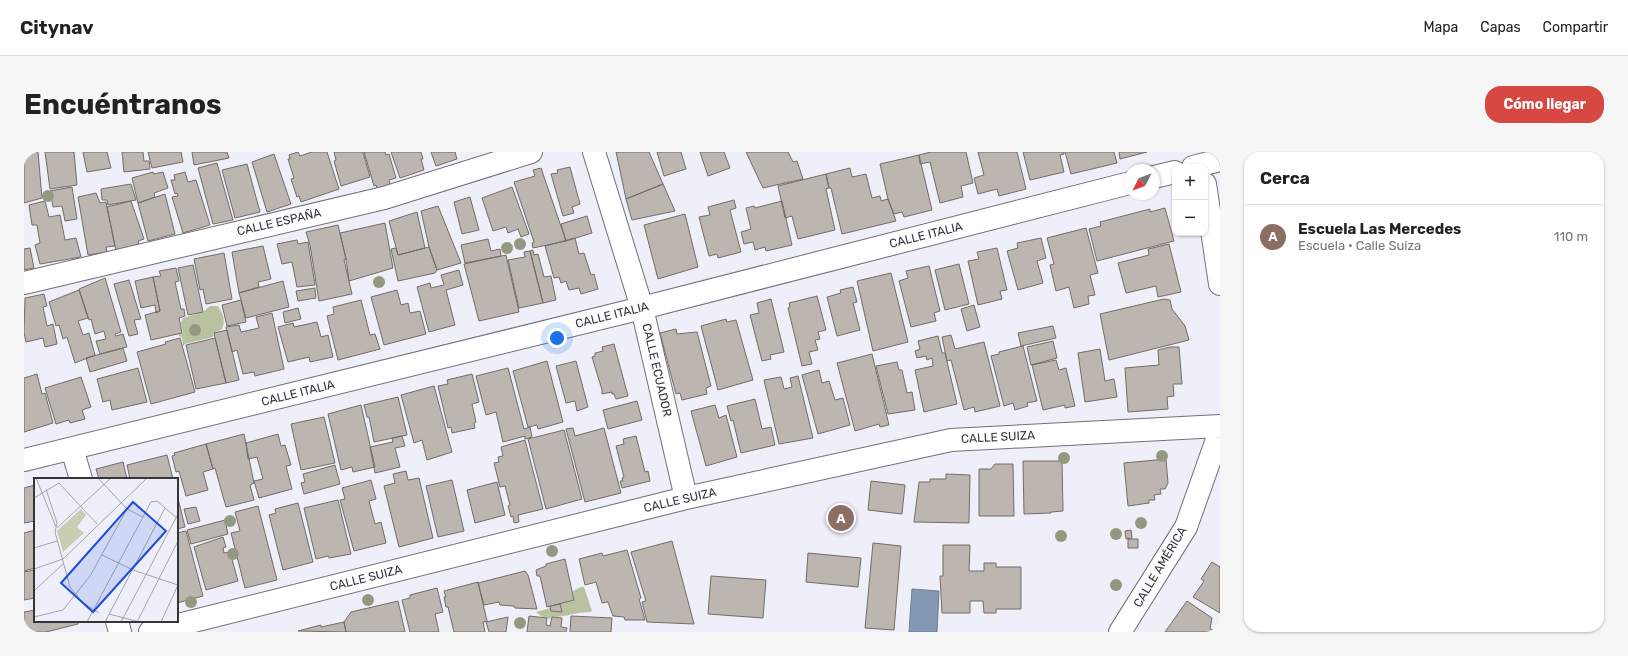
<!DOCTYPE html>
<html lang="es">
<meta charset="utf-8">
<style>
body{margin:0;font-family:Rubik,sans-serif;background:#f6f6f6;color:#222}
.controls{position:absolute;right:12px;top:12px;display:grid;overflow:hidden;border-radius:8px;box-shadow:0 1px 3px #0004}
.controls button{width:36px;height:36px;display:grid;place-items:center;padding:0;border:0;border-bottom:1px solid #e0e0e0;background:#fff;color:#222;font:20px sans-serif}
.compass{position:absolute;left:1100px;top:12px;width:36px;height:36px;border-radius:50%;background:#fff;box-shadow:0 1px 3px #0004;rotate:228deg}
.you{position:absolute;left:533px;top:186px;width:14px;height:14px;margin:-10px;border:3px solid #fff;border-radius:50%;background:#1a73e8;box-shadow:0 0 0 6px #1a73e833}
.badge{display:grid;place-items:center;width:26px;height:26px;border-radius:50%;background:#d74843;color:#fff;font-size:13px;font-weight:700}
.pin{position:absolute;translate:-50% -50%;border:2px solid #fff;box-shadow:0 1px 4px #0006}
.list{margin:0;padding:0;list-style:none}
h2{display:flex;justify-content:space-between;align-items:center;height:52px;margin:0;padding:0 16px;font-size:17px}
h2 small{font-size:13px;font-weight:400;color:#767676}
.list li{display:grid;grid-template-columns:26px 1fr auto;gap:12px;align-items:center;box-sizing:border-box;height:64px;padding:0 16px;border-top:1px solid #e0e0e0}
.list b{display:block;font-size:15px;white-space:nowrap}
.list p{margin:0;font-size:13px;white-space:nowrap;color:#767676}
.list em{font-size:13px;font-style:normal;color:#767676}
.map{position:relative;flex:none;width:1196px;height:480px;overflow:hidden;border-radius:16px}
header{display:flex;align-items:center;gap:24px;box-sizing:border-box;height:56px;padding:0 20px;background:#fff;border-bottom:1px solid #e0e0e0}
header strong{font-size:19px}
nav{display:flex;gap:22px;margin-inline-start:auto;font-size:14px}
.intro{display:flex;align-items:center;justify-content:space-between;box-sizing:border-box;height:96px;padding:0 24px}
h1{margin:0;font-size:28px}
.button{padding:10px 18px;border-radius:16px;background:#d74843;color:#fff;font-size:14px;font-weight:700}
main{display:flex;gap:24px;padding:0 24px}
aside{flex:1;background:#fff;border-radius:16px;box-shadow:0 1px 3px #0004}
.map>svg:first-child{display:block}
.forest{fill:#b9c2a0}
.water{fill:#8399b3;stroke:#6c7b8e}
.building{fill:#bdb5af;stroke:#736c67}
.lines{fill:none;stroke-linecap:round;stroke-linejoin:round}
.minor-casing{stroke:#707078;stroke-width:24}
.minor{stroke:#fff;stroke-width:22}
.tree{fill:#939980}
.labels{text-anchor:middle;stroke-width:3.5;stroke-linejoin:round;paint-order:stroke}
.street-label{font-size:12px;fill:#353539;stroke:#fdfdff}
.inset-road{fill:none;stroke:#a4a5ac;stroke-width:1}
.view{fill:#1d4ed8;fill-opacity:0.15;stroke:#1d4ed8;stroke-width:2}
.inset-edge{fill:none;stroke:#353539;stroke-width:2}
</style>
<header>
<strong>Citynav</strong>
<nav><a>Mapa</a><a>Capas</a><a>Compartir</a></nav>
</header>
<div class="intro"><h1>Encuéntranos</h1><a class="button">Cómo llegar</a></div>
<main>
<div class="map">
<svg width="1196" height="480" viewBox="0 0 1196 480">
<rect width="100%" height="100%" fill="#eeeff8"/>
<path class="forest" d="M186 154H194C199 162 202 168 198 177L190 181 189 185 161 192 159 194 158 186 154 183 159 181 157 171 159 166 179 160Z
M557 435H560L568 459 566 460C552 460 542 465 528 465L526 467 517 464 512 460 526 456 527 459 538 460 536 452 550 448 549 439Z"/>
<path class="water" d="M888 437 915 439 913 480H885Z"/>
<path class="building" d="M0 0H14L18 46 0 51Z
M21 0H50L53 33 26 37Z
M59 0H83L87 16 63 20Z
M98 0H119L120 9H125L126 17 100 20Z
M124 0H157L159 10 128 16Z
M168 0H203L205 6 170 13Z
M274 0 276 4 288 0H303L315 37 277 50 275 44 273 45 267 27 270 26 264 7H266L265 3Z
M310 0H339L346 25 317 34 310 9 312 8Z
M340 0H361L362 3 365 2 372 26 365 28 367 35 354 39 352 33 350 34Z
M367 0H397L399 7H397L400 18 376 26Z
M407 0H431L433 7 412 14Z
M592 0H625L639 32 602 47Z
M633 0H657L662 17 640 24Z
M676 0H700L706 16 684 24Z
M722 0H764L769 10 773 9 779 27 739 36Z
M907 0H942L949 31 937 34 939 45 916 51 906 10 896 12 895 3Z
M954 0H993L1002 37 975 44 973 37 954 42 950 26 960 23Z
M999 0H1040V2L1036 3 1040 20 1006 28Z
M1041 0H1090L1093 11 1047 22Z
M1095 0H1123L1096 7Z
M250 2 267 52 243 60 228 10Z
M895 3 908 58 880 65 878 60 870 62 864 47 856 12Z
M193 11 209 68 189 72 174 16Z
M223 12 236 60 211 66 198 18Z
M546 15 556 52 548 55 550 61 539 64 527 22 534 21 533 18Z
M517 16 542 89 509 96 508 91 510 90 490 30 511 24 509 18Z
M826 16 828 25 842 22 848 46 856 44 857 49 864 47 872 69 818 82 807 36H805L802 22Z
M129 20 130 22 139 20 144 36 130 41 131 45 114 51 108 26Z
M161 20 164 30 172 28 186 73 159 81 148 45 154 44 153 41 151 42 147 28H151L150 23Z
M802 22 805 36 802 37 811 78 774 87 768 64 761 66 754 34Z
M107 32 112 48 84 53 83 48H78L77 37Z
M639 32 651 59 608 68 602 47Z
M48 35 53 67 41 69 38 54 29 55 26 39Z
M488 35 505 82 497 85 494 77 484 81 482 75 469 79 458 46Z
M72 41 76 51 82 50 91 94 82 95 83 100 64 103 54 45Z
M141 42 151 82 124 89 114 51Z
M446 45 455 78 438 82 430 50Z
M710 48 712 56 706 58 717 100 694 106 693 102 685 104 675 65 686 63 684 55Z
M21 49 25 65 36 63 41 88 52 86 57 105 16 112 11 93 16 91 13 73H8L5 53Z
M107 49 120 87 114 89 115 93 92 99 83 55Z
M758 49 768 93 742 99 741 95 731 98 729 90 720 92 717 80 727 77 722 56 730 54 731 56Z
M414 54 437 111 413 118 405 95 397 59Z
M1141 56 1150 89 1073 109 1065 77 1077 74 1076 70 1126 57V60Z
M393 60 401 96 374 103 365 69Z
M661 62 674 115 634 127 620 73Z
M563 64 568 81 542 89 537 72Z
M361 71 369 116 325 129 322 107 316 81Z
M314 73 322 107 320 108 328 142 295 149 286 93 282 80Z
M1062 76 1074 121 1066 123 1071 143 1064 144 1065 152 1050 156 1045 135 1032 139 1026 113 1030 112 1023 86Z
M551 86 555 102 560 101 567 123 570 122 574 137 557 142 555 136 545 138 542 129 537 131 535 125 530 126 521 94Z
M1017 86 1022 106 1013 109 1019 131 994 138 983 99 994 96 993 91Z
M464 87 467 99 476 97 477 104 441 111 437 93Z
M273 88 274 92 284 90 291 133 273 135 268 110 258 112 253 92Z
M1145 92 1157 140 1134 145 1132 134 1102 141 1094 111 1125 103 1124 97Z
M239 94 247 127 234 130 235 135 215 141 208 100Z
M405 95 413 118 411 121 374 129 367 97 372 96 374 103Z
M6 96 10 116 0 118V97Z
M973 96 983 138 976 139 978 147 954 153 944 109 955 107 953 100Z
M509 98 510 103 514 102 520 125 527 124 532 148 519 151 506 99Z
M506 99 519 151 495 156 484 108 501 105 500 100Z
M200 101 208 147 182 152 179 137 176 138 170 107Z
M482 103 495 160 455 169 440 112Z
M935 112 945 152 921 158 911 118Z
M169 113 179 160 164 163 154 116Z
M905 114 916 159 910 161 912 169 887 175 875 129 884 126 882 119Z
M152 116 155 129 151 130 157 157H160L161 164 155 166 158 181 127 188 121 163 136 159 129 125 137 124 135 119Z
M435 118 439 133 422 138 431 173 405 180 393 135 406 131 407 136 420 133 417 123Z
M867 121 884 190 849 199 833 129Z
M129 125 136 159 132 161 131 153 117 156 111 129Z
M81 126 97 180 91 182 92 184 99 182 103 195 76 202 72 189 82 187 80 179 71 182 67 167 65 168 55 137Z
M105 128 117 167 110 168 114 182 105 184 90 132Z
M259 129 265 155 222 166 215 141Z
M829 135 833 150 829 151 836 178 813 184 803 145 817 141 816 138Z
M291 136 292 146 274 149 272 139Z
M55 138 64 166 54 169 59 183 65 181 71 203 51 211 43 185 39 187 35 173 32 174 25 150Z
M373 138 377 153 384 151 386 161 396 159 402 182 360 193 347 145Z
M20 142 23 154 19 155 23 174 29 172 33 192 21 195 19 186 2 190 0 181 1 146Z
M793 144 802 178 794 180 796 187 791 188 794 198 785 200 788 212 778 214 764 156 766 155 765 151Z
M747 147 760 200 746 203 747 207 738 209 726 163 735 161 733 151Z
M1140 147 1146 148 1148 157 1161 174 1165 188 1085 208 1076 162Z
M217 148 222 170 203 174 198 153Z
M337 148 346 183 351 182 356 197 314 208 303 164 310 162 309 155Z
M950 153 956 175 943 179 937 157Z
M274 156 277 167 261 171 259 160Z
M248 161 260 217 231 224 230 220 219 222 213 198 208 200 202 175 215 173 217 180 235 176 232 165Z
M702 167 703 170 712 168 729 228 694 238 677 174Z
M293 170 297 185 304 183 309 205 286 210 285 205 264 210 254 175 269 171 270 175Z
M1029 174 1032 186 997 194 994 181Z
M652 177 653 182 673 180 687 234 682 236 683 242 658 248 656 241 652 242 636 181Z
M203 178 215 228 202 231 190 181Z
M927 183 931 197 960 190 976 254 951 260 950 255 940 258 927 208 923 209 918 185Z
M914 184 918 201H921L933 252 900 260 891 218 909 214 908 206 903 208 902 204 893 206 891 199 896 197 894 189Z
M156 186 171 240 127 252 113 200 142 192 141 190Z
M191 186 202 231 172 237 162 193Z
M1029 189 1033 206 1007 213 1003 195Z
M590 192 604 244 592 247 590 242H588V240L578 242V238L568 205 571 204V201L579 199 578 195Z
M999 194 1013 249 1003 251 1004 254 991 258 989 251 980 254 967 204 975 202V200Z
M1146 195H1155L1158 232H1149L1150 244 1143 245 1144 257 1104 260 1101 216 1135 213 1134 198Z
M99 196 103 209 66 220 62 206Z
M1076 197 1081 229 1090 227 1093 245 1061 250 1054 201Z
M848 202 865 273 856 275 855 272 831 279 813 211Z
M1032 208 1035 218 1042 216 1051 254 1041 256V253L1019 258 1008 213Z
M523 209 539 270 514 277 513 273 504 275 489 219Z
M552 209 564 255 553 259 551 249 542 251 532 214Z
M873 210 875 218H878L883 241 888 240 891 258 864 262 852 214Z
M114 216 123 250 88 258 86 248 79 250 73 227Z
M484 216 500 277 506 275 508 285 501 287V284L479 290 472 260 462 263 452 224Z
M795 218 798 231 805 229 811 248 819 246 826 273 794 282 778 223Z
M13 222 18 242 21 241 29 271 0 280V226Z
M448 222 455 250 448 252 452 270 450 271 451 276 428 281 427 275 424 276 414 234 424 232 423 228Z
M774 224 789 286 755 292 740 228 757 225 760 237 768 235 766 226Z
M57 225 67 255 58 258 61 267 46 271 45 268 32 272 21 236Z
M410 234 428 300 403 308 398 288 390 291 377 243Z
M374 245 383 283 350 290 345 265H343L340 253Z
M731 247 738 277 747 275 751 293 717 301 709 268 707 269 703 254Z
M613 249 618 268 584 277 579 258Z
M337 253 351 315 329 320 328 315 317 318 304 262Z
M691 253 695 266 702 263 713 305 682 314 667 259Z
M300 265 311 311 277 318 267 272Z
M549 276 551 284 580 276 597 341 561 350 542 277Z
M540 278 558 347 522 357 504 287Z
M220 282 230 331 226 333 230 348 202 355 191 316 189 317 182 292Z
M254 282 257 294 261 293 267 313 262 314 268 337 235 346 230 329 239 327 233 305 224 307 222 291Z
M378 284 381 294 371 296 376 315 351 321 346 295 369 290 368 286Z
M612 284 621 320 624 319 626 329 598 336 596 329H599L598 326 600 325 592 294 600 292 599 287Z
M501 288 519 357 494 363 495 370 490 371 489 364 487 365 484 354 486 353 481 334 476 335 470 311 475 310 474 305 479 304 477 295Z
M182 292 189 317 179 320 184 338 162 344 155 319 152 320 148 304 151 303 150 301Z
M143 303 149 327H106L103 313Z
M1142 307 1144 331 1141 337H1136L1137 342 1130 343 1131 348H1125V351L1104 354 1100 311Z
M999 309H1038L1039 359 1027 360V361L1000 362Z
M99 310 103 327H75L72 317Z
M971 312H989L990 364H955V317H967Z
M311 313 316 332 280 342 277 331 281 330 279 322Z
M382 319 384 328 395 326 409 386 375 395 360 334 371 331 369 322Z
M922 322 946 323 945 371 890 370 895 330H906V327H922Z
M347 328 352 347 345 349 351 372 357 370 362 391 330 399 316 348 321 347 318 336Z
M428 328 440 379 414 385 402 334Z
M847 329 881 333 878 362 844 358Z
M473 330 481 363 451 371 443 338Z
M11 333V369L0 371V336Z
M153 342 161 375 153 377Z
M314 348 327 402 305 406 304 404 292 407 280 356Z
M274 351 289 410 259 418 245 363 252 361 251 357Z
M234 354 253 428 221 436 207 381 216 379 211 360Z
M172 355 176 369 164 372 160 357Z
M201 368 204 382 167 392 163 378Z
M11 378V416L0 419V381Z
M1107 378 1108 386 1102 387 1101 379Z
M162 379 179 444 153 451V381Z
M199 385 202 395 199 396 200 401 206 400 214 429 182 438 170 395Z
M1104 387H1114V396H1104Z
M648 389 670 472 623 470 618 450 622 449 607 400Z
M849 391 877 394 870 478 841 476Z
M919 393H946L945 419H960V411H972V415H997V457H972V461H960L959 449H946V461H918L916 424H919Z
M603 398 617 446 615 447 621 468H601L600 465 589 464 584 450 578 451 572 430 561 433 555 407 578 401 579 404Z
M784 401 837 406 834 435 782 430Z
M541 407 550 448 523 455 516 424H513L512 418 522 414V412Z
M1188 410 1196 415V461L1169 445 1180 429 1177 427Z
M11 418V446L0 448V420Z
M501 419 504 423 513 457 491 456 490 454 476 453 475 450 460 453 454 431Z
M687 424 742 428 739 466 684 462Z
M454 430 463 469 459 470 461 480H430L424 455H422L420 445H422L420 439Z
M413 436 419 460 411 462 415 480H386L378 448 386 446V443Z
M374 449 381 480H322L320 470 327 460Z
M1163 449 1188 466 1186 477 1196 479V480H1141Z
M536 452 538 460 527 459 526 454Z
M11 458V469H54V472L22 480H0V460Z
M505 464 523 466 522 473 526 474 528 465 538 466 537 475 543 476 542 480H503Z
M547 464 588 466 587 480H546Z
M484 465 482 480H465L462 470Z
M320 470 322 480 274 479 297 473V475Z"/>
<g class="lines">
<g class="minor-casing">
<path id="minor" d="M570 0 618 156 662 346
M1169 15 1196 8
M1130 25 1151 20
M1181 32 1196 132
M0 131 360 46 507 0
M48 297 57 327
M0 308 618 156 1106 31
M93 469 96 480
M126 480 662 346 927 288 1196 274
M1096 480 1162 375 1196 279"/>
</g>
<use href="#minor" class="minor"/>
</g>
<g class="tree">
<circle cx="24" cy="44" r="6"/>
<circle cx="496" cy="92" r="6"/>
<circle cx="483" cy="96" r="6"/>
<circle cx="355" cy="130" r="6"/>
<circle cx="171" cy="178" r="6"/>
<circle cx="1138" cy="304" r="6"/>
<circle cx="1040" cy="306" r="6"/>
<circle cx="206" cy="369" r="6"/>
<circle cx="1117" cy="371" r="6"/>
<circle cx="1092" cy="382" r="6"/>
<circle cx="1037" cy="384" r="6"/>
<circle cx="528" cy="399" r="6"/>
<circle cx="209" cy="402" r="6"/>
<circle cx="1092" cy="433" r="6"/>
<circle cx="344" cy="448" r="6"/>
<circle cx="167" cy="450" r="6"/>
<circle cx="496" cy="471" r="6"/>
</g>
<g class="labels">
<g class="street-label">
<text transform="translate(255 70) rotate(-13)" y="4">CALLE ESPAÑA</text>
<text transform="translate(902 83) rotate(-14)" y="4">CALLE ITALIA</text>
<text transform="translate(588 163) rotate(-14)" y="4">CALLE ITALIA</text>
<text transform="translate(633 218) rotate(77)" y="4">CALLE ECUADOR</text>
<text transform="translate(274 241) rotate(-14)" y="4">CALLE ITALIA</text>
<text transform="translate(974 285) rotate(-3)" y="4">CALLE SUIZA</text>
<text transform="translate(656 348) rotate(-13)" y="4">CALLE SUIZA</text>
<text transform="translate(1136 415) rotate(-59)" y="4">CALLE AMÉRICA</text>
<text transform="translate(342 426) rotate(-14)" y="4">CALLE SUIZA</text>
</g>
</g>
<g transform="translate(10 326)">
<rect width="144" height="144" fill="#eeeff8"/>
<path d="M47 31 52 37 43 49 50 55 29 74 23 53Z" fill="#c7ceb2"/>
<path class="inset-road" d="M2 0 22 49M64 0 93 31 109 39M12 11 23 45 21 54 36 109 48 124 65 135M0 20 25 5 63 46M23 50 77 0M0 70 23 63M68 77 99 92 144 107M0 91 29 81 113 0M0 113 29 86M75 136 106 144M0 139 29 132 56 98 93 31M53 144 117 24 123 23 144 41M71 144 131 30M87 144 144 36M103 144 144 63M127 144 144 107"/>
<path class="view" d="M99 24 132 53 59 134 27 105Z"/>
<rect width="144" height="144" class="inset-edge"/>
</g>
</svg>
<div class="controls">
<button>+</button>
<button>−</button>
</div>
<svg class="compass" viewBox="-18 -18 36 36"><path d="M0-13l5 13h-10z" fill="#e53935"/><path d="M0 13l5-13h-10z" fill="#767676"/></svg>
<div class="you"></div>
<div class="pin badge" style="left:817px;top:366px;background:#8d6e63">A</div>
</div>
<aside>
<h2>Cerca<small></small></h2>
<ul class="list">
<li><span class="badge" style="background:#8d6e63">A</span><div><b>Escuela Las Mercedes</b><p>Escuela · Calle Suiza</p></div><em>110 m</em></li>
</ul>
</aside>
</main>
